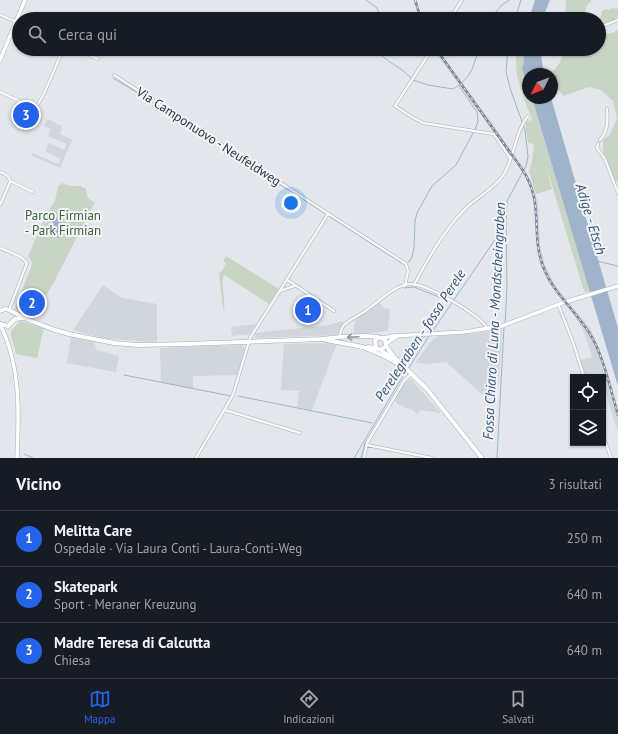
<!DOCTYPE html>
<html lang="it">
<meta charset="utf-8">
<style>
body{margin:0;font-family:"PT Sans",sans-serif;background:#242831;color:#f1f3f6}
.controls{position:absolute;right:12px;bottom:12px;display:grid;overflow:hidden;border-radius:0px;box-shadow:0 1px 3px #0004}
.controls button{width:36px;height:36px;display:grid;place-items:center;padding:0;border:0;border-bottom:1px solid #363941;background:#171b24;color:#f1f3f6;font:20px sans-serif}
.compass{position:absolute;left:522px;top:68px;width:36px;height:36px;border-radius:50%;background:#171b24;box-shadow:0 1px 3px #0004;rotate:227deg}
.you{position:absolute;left:291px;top:203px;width:14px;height:14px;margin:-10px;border:3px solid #fff;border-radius:50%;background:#1a73e8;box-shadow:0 0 0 6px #1a73e833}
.badge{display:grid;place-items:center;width:26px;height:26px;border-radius:50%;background:#2563eb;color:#fff;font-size:13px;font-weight:700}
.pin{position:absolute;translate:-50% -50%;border:2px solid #fff;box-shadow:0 1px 4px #0006}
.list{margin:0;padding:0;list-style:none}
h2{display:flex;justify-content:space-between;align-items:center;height:52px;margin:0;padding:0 16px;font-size:17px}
h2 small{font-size:13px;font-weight:400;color:#9ea1a6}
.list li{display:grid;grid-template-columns:26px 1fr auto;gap:12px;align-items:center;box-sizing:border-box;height:56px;padding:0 16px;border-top:1px solid #363941}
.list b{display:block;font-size:15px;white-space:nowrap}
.list p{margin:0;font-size:13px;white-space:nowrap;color:#9ea1a6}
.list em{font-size:13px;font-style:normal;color:#9ea1a6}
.icon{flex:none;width:22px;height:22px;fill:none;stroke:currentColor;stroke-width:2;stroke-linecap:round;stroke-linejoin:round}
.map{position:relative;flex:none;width:618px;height:458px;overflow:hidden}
.search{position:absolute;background:#171b24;box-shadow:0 1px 3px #0004;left:12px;right:12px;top:12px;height:44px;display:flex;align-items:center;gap:10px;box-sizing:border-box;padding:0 14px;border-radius:22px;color:#9ea1a6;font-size:15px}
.sheet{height:220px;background:#171b24}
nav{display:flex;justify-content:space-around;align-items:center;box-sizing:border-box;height:56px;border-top:1px solid #363941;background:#171b24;font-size:11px;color:#9ea1a6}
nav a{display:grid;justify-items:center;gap:2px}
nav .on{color:#2563eb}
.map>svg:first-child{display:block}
.built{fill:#d1d5dc}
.green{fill:#c8d4c4}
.water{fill:#9fb3ca}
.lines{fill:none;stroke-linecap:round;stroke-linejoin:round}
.stream{stroke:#9fb3ca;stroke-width:1}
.street-casing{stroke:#a8adb5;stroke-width:3.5}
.secondary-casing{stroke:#a8adb5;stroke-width:4.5}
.primary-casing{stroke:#a2aab6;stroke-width:5}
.street{stroke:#f5f7f9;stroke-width:2.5}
.secondary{stroke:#fff;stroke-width:3.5}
.primary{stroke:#fff;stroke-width:4}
.rail-casing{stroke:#7c8594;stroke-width:2.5}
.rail{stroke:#f2f5f8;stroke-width:1;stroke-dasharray:3;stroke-linecap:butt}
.oneway{stroke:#9599a0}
.labels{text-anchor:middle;stroke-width:4;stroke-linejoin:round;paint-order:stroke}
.street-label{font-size:13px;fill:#2b3342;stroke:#f2f5f8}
.park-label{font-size:13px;fill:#3f5e38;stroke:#f2f5f8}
.water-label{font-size:14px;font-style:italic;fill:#355176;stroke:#f2f5f8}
</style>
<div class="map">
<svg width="618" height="458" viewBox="0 0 618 458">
<rect width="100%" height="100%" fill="#e3e6eb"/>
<path class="built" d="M433 49H438L514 154 531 181 538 202 540 245 545 265 551 278 557 288 590 328 598 347 618 411V433L603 384V377H586L584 373 581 360 592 357 583 330 571 311 549 283 541 268 537 250 535 208 531 189 527 180 518 165Z
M47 119 62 126 60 134 72 140 60 168 32 156 33 153 58 164 61 159 45 151 49 143 64 150 67 144 48 136 51 129 44 126Z
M103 285 122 298 157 304V342L106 339 73 330Z
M380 303 383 308 390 309 388 331 353 335 355 320Z
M342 321 343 324 337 335 255 338V333L329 325Z
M256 324 250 334 232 336 231 327Z
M502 329 499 383 488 394 483 395 446 362 425 364 416 362 433 339H435L438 336 477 333Z
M71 337 94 342 97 350 119 356 116 372 67 363Z
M337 343 312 410 297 407 299 391 281 390 284 344Z
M242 345 245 349 238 375 193 376V388L161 382 160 348Z
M411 379 441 413 421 410 417 414 412 409 404 408 402 405 400 406 394 400 405 382Z"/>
<path class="green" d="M566 0H591V2L587 5 583 19H565Z
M612 8 618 9V17L612 21 604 23 603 20H599L602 13 601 12 605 9 610 10Z
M618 30V181L615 182 603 151V140L610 135 617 118 613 101 601 90 589 87 563 96 558 89 552 91V74L547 73 551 74C559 64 562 62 563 49H599V38L603 37V34L612 33Z
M517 49H524L523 54 524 61 522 70 528 88V98H532L534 105 590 291 585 292 583 288 545 162 552 189 536 194 529 171 532 162 534 144 528 143 525 122 528 120 530 123 532 118C522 95 513 74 517 49Z
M62 183C65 184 69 186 72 186 78 186 80 185 86 189 87 196 88 200 95 202L53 284 39 306 35 318 18 311 15 308 31 267 32 262 28 256 47 213 55 201 58 186Z
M226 256 279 289 269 304 224 275C220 287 226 298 224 310L223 309 219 273 222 271 226 263 223 262Z
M20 321 44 328 37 358 16 354 11 335V331Z"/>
<path class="water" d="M535 0H550L542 19H529Z
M524 49H540L544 74H528V88L522 69 524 61 523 54Z
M532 98H551L618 328V386Z
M54 217H59L62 219V236L58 238 52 235V219Z"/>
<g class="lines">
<path class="stream" d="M366 0 377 8 381 19
M490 19 502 5 509 0
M515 19 521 0
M377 49C380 57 395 65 402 70 405 72 408 76 412 79
M113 78 162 108
M413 80 428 85 453 89C472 77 472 69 479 49
M459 86 477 112 478 121 475 130
M166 110 191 127
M194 129 326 214
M329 216 403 264
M597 261 618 266
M409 262 412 257 414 248 415 221 417 213 432 186 456 165 473 133
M404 288 414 287 449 301
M505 324 507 286 506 224 507 201 526 166 528 157 525 130 511 91 506 72 508 49
M432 332 505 225
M408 369 429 336
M124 375 231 396
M238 396 372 423
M24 454 33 458
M354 458 406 371
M361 458 365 443
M497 458 504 327"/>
<g class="street-casing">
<path id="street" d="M0 15 19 23
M450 19 462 0
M605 25 618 20
M76 49 98 59
M432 49 395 106 412 117 423 123 494 134 510 158
M114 75 406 264 408 271 405 286
M0 92 30 106C33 106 34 107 36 106 42 103 59 58 63 49
M600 140C608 131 608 120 607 109
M598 144 597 148 605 159 618 193
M0 172C5 174 10 176 10 182L0 205
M10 181 33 192
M0 248 21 257 27 263 9 310
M286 281H289L334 311
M414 285C428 258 444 230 465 209 476 198 492 190 502 177 515 159 514 133 528 116
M280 291 294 286
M558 304 573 342 584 377
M340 334C341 331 342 326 345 324 351 319 358 316 364 312 377 304 394 284 411 284 427 284 480 315 487 328
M225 410 300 433
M603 435 611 458
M367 445 432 458
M196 458 233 395 250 338 328 214
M364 458 367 443 404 381 411 374"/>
</g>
<g class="secondary-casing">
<path id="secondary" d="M0 60 25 0
M0 324C21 366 19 413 17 458
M383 338 393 336 464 332 502 326 565 302 618 286
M386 344 397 336"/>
</g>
<g class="primary-casing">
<path id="primary" d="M9 310 29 320 52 329 69 334 114 343 138 345 186 344 323 339C335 337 377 333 385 340L386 346 382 349
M0 311 5 309 10 310
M0 324 8 326 15 319 23 318
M326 340 363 347 386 357 400 365
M386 346 394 357 427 389 482 458
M368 347C380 348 382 350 391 358
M376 347 375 341 378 337"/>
</g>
<use href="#street" class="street"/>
<use href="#secondary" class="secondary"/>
<use href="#primary" class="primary"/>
<g class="rail-casing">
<path id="rail" d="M415 0 421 19
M436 49 522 169C545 203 530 232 543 266 553 293 575 310 590 334 603 354 611 391 618 415"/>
</g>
<use href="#rail" class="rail"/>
</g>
<defs><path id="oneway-shaft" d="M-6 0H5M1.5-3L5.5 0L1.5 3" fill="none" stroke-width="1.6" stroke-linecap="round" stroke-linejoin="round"/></defs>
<use class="oneway" href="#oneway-shaft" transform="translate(353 337) rotate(178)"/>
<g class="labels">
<g class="street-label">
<text transform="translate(209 136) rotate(33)" y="5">Via Camponuovo - Neufeldweg</text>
</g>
<g class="park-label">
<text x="63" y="220">Parco Firmian<tspan x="63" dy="15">- Park Firmian</tspan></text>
</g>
<g class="water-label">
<text transform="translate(591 219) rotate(73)" y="5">Adige - Etsch</text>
<text transform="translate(494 321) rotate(-87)" y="5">Fossa Chiaro di Luna - Mondscheingraben</text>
<text transform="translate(420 335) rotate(-57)" y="5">Perelegraben - fossa Perele</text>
</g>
</g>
</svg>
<div class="controls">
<button><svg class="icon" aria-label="locate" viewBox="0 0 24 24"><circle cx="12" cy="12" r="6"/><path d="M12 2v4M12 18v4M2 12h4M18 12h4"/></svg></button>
<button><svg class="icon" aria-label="layers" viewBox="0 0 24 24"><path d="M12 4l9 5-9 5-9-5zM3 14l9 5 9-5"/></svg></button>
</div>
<svg class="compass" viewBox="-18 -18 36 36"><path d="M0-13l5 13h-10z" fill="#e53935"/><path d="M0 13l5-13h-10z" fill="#9ea1a6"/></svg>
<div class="you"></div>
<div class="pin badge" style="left:308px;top:310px">1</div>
<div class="pin badge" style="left:32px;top:303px">2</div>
<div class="pin badge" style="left:26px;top:115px">3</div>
<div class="search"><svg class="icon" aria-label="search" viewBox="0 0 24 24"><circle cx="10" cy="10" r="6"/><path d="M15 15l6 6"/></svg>Cerca qui</div>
</div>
<section class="sheet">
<h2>Vicino<small>3 risultati</small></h2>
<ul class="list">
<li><span class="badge">1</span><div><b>Melitta Care</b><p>Ospedale · Via Laura Conti - Laura-Conti-Weg</p></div><em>250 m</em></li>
<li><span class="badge">2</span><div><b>Skatepark</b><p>Sport · Meraner Kreuzung</p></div><em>640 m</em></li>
<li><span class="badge">3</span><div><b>Madre Teresa di Calcutta</b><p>Chiesa</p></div><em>640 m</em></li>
</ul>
</section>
<nav>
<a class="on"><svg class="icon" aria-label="map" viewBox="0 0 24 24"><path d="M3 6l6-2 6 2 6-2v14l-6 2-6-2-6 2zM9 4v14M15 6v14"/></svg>Mappa</a>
<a><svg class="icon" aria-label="directions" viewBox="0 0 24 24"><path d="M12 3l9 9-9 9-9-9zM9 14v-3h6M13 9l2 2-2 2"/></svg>Indicazioni</a>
<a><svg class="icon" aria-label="saved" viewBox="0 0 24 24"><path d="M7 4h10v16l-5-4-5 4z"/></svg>Salvati</a>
</nav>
